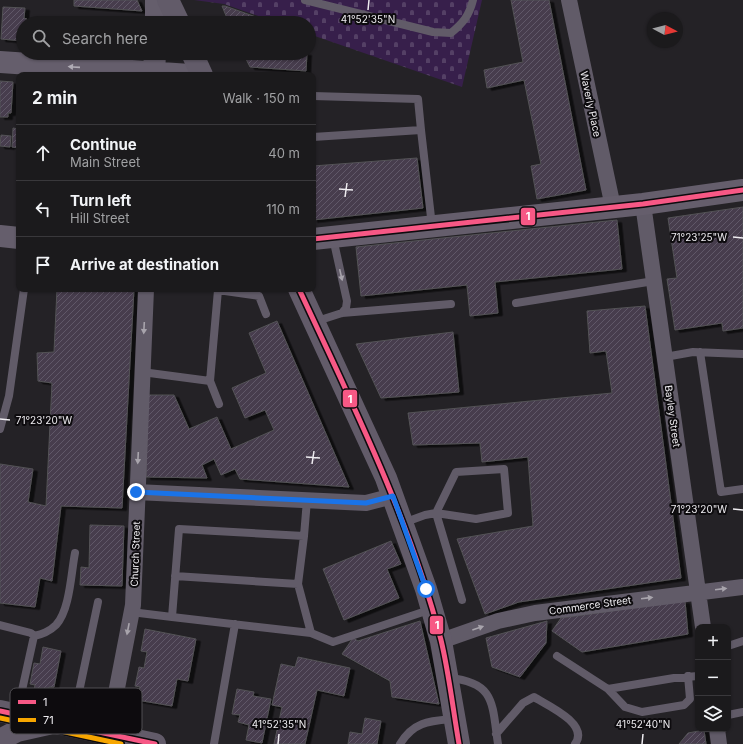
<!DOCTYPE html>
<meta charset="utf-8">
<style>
body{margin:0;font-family:Inter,sans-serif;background:#282729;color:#f1f3f6}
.controls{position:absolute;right:12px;bottom:12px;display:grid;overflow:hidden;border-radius:8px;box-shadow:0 1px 3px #0004}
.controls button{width:36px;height:36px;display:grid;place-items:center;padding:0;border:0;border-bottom:1px solid #39383b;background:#1b1a1c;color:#f1f3f6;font:20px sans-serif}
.compass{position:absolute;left:647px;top:12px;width:36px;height:36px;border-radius:50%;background:#1b1a1c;box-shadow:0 1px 3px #0004;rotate:97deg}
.stop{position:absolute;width:12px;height:12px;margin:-9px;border:3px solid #1a73e8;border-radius:50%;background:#fff}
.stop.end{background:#1a73e8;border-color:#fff;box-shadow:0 1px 4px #0008}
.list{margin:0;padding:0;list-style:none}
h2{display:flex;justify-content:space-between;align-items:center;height:52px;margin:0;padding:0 16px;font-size:17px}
h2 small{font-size:13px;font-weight:400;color:#a0a1a3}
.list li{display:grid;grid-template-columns:26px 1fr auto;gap:12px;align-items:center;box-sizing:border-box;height:56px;padding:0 16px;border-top:1px solid #39383b}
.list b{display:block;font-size:15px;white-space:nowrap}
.list p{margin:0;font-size:13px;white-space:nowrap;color:#a0a1a3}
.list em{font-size:13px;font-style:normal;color:#a0a1a3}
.icon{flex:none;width:22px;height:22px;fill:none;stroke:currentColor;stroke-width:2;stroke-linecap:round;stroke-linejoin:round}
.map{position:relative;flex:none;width:743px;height:744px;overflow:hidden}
.search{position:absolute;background:#1b1a1c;box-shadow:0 1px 3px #0004;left:16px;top:16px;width:300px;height:44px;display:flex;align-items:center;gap:10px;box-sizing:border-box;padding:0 14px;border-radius:22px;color:#a0a1a3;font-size:15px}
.panel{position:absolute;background:#1b1a1c;box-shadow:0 1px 3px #0004;left:16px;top:72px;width:300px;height:220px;border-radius:8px}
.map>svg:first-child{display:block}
.cemetery{fill:url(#cemetery-stones)}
.building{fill:url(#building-hatch);stroke:#535255;filter:url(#shadow)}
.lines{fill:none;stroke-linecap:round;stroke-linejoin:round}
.service{stroke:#615b68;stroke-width:8}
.minor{stroke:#615b68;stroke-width:16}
.secondary{stroke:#655e6c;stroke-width:22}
.primary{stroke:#625b69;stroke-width:22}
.bus-1-casing{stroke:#0d0b0e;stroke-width:8}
.bus-2-casing{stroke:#0d0b0e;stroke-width:8}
.bus-1{stroke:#f75885;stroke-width:5}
.bus-2{stroke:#f7a600;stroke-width:5}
.oneway{fill:#b0acb5}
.oneway2{fill:#a8a4ac}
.route{stroke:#1a73e8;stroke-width:5}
.ticks{fill:none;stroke:#eeecf0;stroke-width:1.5}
.labels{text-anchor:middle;stroke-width:4;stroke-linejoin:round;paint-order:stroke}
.street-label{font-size:10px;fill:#eeecf0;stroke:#0d0b0e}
.key{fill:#0d0b0e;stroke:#504e52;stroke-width:1}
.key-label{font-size:11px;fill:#eeecf0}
.ticks-label{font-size:10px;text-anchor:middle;fill:#eeecf0;stroke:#0d0b0e;stroke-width:4;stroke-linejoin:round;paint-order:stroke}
.line-badge{stroke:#0d0b0e;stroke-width:1.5}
.badge-label{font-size:11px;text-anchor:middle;font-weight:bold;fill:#fff}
</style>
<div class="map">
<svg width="743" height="744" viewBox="0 0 743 744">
<defs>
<pattern id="cemetery-stones" width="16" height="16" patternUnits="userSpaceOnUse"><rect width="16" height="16" fill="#371f4b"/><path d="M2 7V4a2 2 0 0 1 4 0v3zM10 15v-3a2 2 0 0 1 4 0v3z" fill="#544065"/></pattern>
<pattern id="building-hatch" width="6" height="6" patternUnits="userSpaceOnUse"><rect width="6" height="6" fill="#463d4e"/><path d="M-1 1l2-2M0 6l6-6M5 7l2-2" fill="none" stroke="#615968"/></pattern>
<filter id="shadow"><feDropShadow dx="4.5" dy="2.5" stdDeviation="0" flood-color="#0009"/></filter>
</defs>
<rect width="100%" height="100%" fill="#242226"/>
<path class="cemetery" d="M194 0H482L462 87 309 34V23H278L224 4Z"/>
<path class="building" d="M74 0H137L142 11 74 6Z
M511 0H549L586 190 537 199 531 166 541 164 524 80 487 88 484 70 523 62Z
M222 6H225L273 23H229Z
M3 7 25 8 24 18 27 19 26 23H23V41L1 39Z
M243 53H307L306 71 250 67Z
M0 81 13 82 11 113H8V117H0Z
M13 128 19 129V148L12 147Z
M1 135 11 136 10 147 0 146Z
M417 158 423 208 313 220V166Z
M743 207V328L723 331 722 323 675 330 667 279 677 278 668 218Z
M617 220 622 269 495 282 498 313 470 316 467 285 361 296 356 247Z
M57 289H134L122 508 61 506 52 581 40 578 35 607 0 603V464L33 469 28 502 46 506 52 383 38 381 37 353 54 352Z
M645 306 681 578 519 602 485 614 457 539 533 526 528 457 482 462 480 443 413 445 408 413 612 393 606 351 590 353 587 311Z
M277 321 349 487 240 479 235 469 221 475 214 459 202 465 207 478 146 477 148 395H174L189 429 217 417 231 449 274 430 265 410 245 418 232 388 266 373 249 333Z
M453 332 459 392 381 398 356 344Z
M90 525 124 526 122 586 80 585 81 567 89 568Z
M391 541 401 564 387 569 399 598 344 620 323 569Z
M685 601 688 634 582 652 552 631 561 618Z
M420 621 439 704 392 697 390 681 342 654 353 638 358 641Z
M547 621 546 643 520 677 492 667 486 638Z
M145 629 196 639 188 681 177 679 172 706 137 700 140 687 135 686 139 667 144 668 147 652 141 651Z
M43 647 61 651 54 687H49L47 699 33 696 35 685 30 684 34 663 40 664Z
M298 657 350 668 344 696 317 690 305 744H274L282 707 272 705 281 664 295 667Z
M237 689 254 692 253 696 271 699 262 743 246 740 249 725 238 722 240 715 232 714Z
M365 718 381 721 377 744H348L350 732 362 734Z
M704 730 706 744H679L688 733Z"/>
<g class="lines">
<path class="service" d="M305 0 433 32 451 33C463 23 469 16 473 0
M313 96 418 99 421 130 313 137
M421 130 432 226
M333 238 347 301 346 308 342 313
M516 303 654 281
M314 322 342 313 451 304
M700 352 721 492 743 489
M665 357 693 352 743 354
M142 372 210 381 218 290 259 296 266 314
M210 381 219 404
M0 429 9 396 24 289
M403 523 425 515 436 513 476 519 508 513 504 469 456 472 436 513 462 600
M304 536 298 584 311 633 172 617 179 529 304 536 307 500
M175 576 298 584
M131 612 172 617
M0 625 31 633 34 636 17 713
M311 633 333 642 432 609
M34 636C42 634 49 632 56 625 70 610 71 573 75 553
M728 646 743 641
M557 656 608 689 674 678 698 676
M449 678C496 682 492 705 498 744
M608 689 625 707 642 712 684 705 690 699 688 676
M728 715 743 712
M72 725 98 602
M496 734 523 703 534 697C547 705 590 724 575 744
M214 744 235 624
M400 744C414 721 430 721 454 719"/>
<path class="minor" d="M569 0 613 207
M643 204 703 627
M136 492 366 503 393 496
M441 641 498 621 535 613 743 587
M717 729 719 744
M109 744 112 714 133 605 146 289"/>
<path class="secondary" d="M156 0V23
M0 62 190 75
M154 75 155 53
M0 236 19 238
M313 239 643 204 743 190"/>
<path class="primary" d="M168 0 179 23
M192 53 202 75
M299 289 386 478 426 589 441 641 459 744
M0 711 155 744
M0 740 17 731 48 724"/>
<g class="bus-1-casing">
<path id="bus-1" d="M313 239 643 204 743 190
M299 289C352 403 409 517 441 640 449 673 453 710 459 744
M0 711 155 744"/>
</g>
<g class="bus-2-casing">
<path id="bus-2" d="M0 718 121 744"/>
</g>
<use href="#bus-1" class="bus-1"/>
<use href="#bus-2" class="bus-2"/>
</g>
<defs><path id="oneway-solid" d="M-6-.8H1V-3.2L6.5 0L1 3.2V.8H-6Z"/></defs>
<use class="oneway" href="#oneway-solid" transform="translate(74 67) rotate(-176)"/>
<g class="oneway2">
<use href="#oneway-solid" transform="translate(341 275) rotate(77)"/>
<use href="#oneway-solid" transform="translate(144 328) rotate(93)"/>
<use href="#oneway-solid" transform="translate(138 458) rotate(93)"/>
<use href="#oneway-solid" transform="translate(721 589) rotate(-7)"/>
<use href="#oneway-solid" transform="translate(647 598) rotate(-7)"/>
<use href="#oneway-solid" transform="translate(478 628) rotate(-19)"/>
<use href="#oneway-solid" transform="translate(128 629) rotate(101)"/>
</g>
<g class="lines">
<path class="route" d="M136 492 366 503 393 496 426 589"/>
</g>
<path class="ticks" d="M368 10 369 0M339 189 353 190M345 197 347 183M733 237 743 238M0 419 10 420M306 457 320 458M312 464 314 451M733 509 743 510M278 744 279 734M642 744 643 734"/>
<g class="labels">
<g class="street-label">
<text transform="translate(591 104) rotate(78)" y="4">Waverly Place</text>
<text transform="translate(673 416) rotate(82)" y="4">Bayley Street</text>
<text transform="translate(135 554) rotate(-88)" y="4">Church Street</text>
<text transform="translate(590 605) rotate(-8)" y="4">Commerce Street</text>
</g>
</g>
<rect x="10" y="688" width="132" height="46" rx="6" class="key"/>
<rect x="18" y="700" width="18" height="4" fill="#f75885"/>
<rect x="18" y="718" width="18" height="4" fill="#f7a600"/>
<g class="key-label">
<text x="43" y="706">1</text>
<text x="43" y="724">71</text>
</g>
<g class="ticks-label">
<text x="368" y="23">41°52'35"N</text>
<text x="699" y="241">71°23'25"W</text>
<text x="44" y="424">71°23'20"W</text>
<text x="699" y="513">71°23'20"W</text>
<text x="279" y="728">41°52'35"N</text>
<text x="643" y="728">41°52'40"N</text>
</g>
<g class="line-badge">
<rect x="520" y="207" width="16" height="19" rx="4" fill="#f75885"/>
<rect x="342" y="389" width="16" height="19" rx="4" fill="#f75885"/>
<rect x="429" y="615" width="15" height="20" rx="4" fill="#f75885"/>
</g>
<g class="badge-label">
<text x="528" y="220">1</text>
<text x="350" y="403">1</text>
<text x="437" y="629">1</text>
</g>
</svg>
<div class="controls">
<button>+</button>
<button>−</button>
<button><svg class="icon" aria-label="layers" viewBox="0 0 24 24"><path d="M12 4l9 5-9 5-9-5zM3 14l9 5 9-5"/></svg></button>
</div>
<svg class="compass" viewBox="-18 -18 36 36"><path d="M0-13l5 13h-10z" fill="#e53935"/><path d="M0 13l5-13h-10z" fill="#a0a1a3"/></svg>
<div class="stop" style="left:426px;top:589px"></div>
<div class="stop end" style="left:136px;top:492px"></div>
<div class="search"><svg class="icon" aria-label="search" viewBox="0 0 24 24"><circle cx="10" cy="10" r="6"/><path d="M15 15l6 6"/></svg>Search here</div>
<section class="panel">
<h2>2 min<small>Walk · 150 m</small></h2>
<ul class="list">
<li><svg class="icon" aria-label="ahead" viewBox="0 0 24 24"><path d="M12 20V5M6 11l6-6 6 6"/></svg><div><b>Continue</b><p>Main Street</p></div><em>40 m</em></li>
<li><svg class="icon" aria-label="left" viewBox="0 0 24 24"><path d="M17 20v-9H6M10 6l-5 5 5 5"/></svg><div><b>Turn left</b><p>Hill Street</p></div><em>110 m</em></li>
<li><svg class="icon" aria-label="arrive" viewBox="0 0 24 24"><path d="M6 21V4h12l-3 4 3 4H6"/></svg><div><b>Arrive at destination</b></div></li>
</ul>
</section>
</div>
